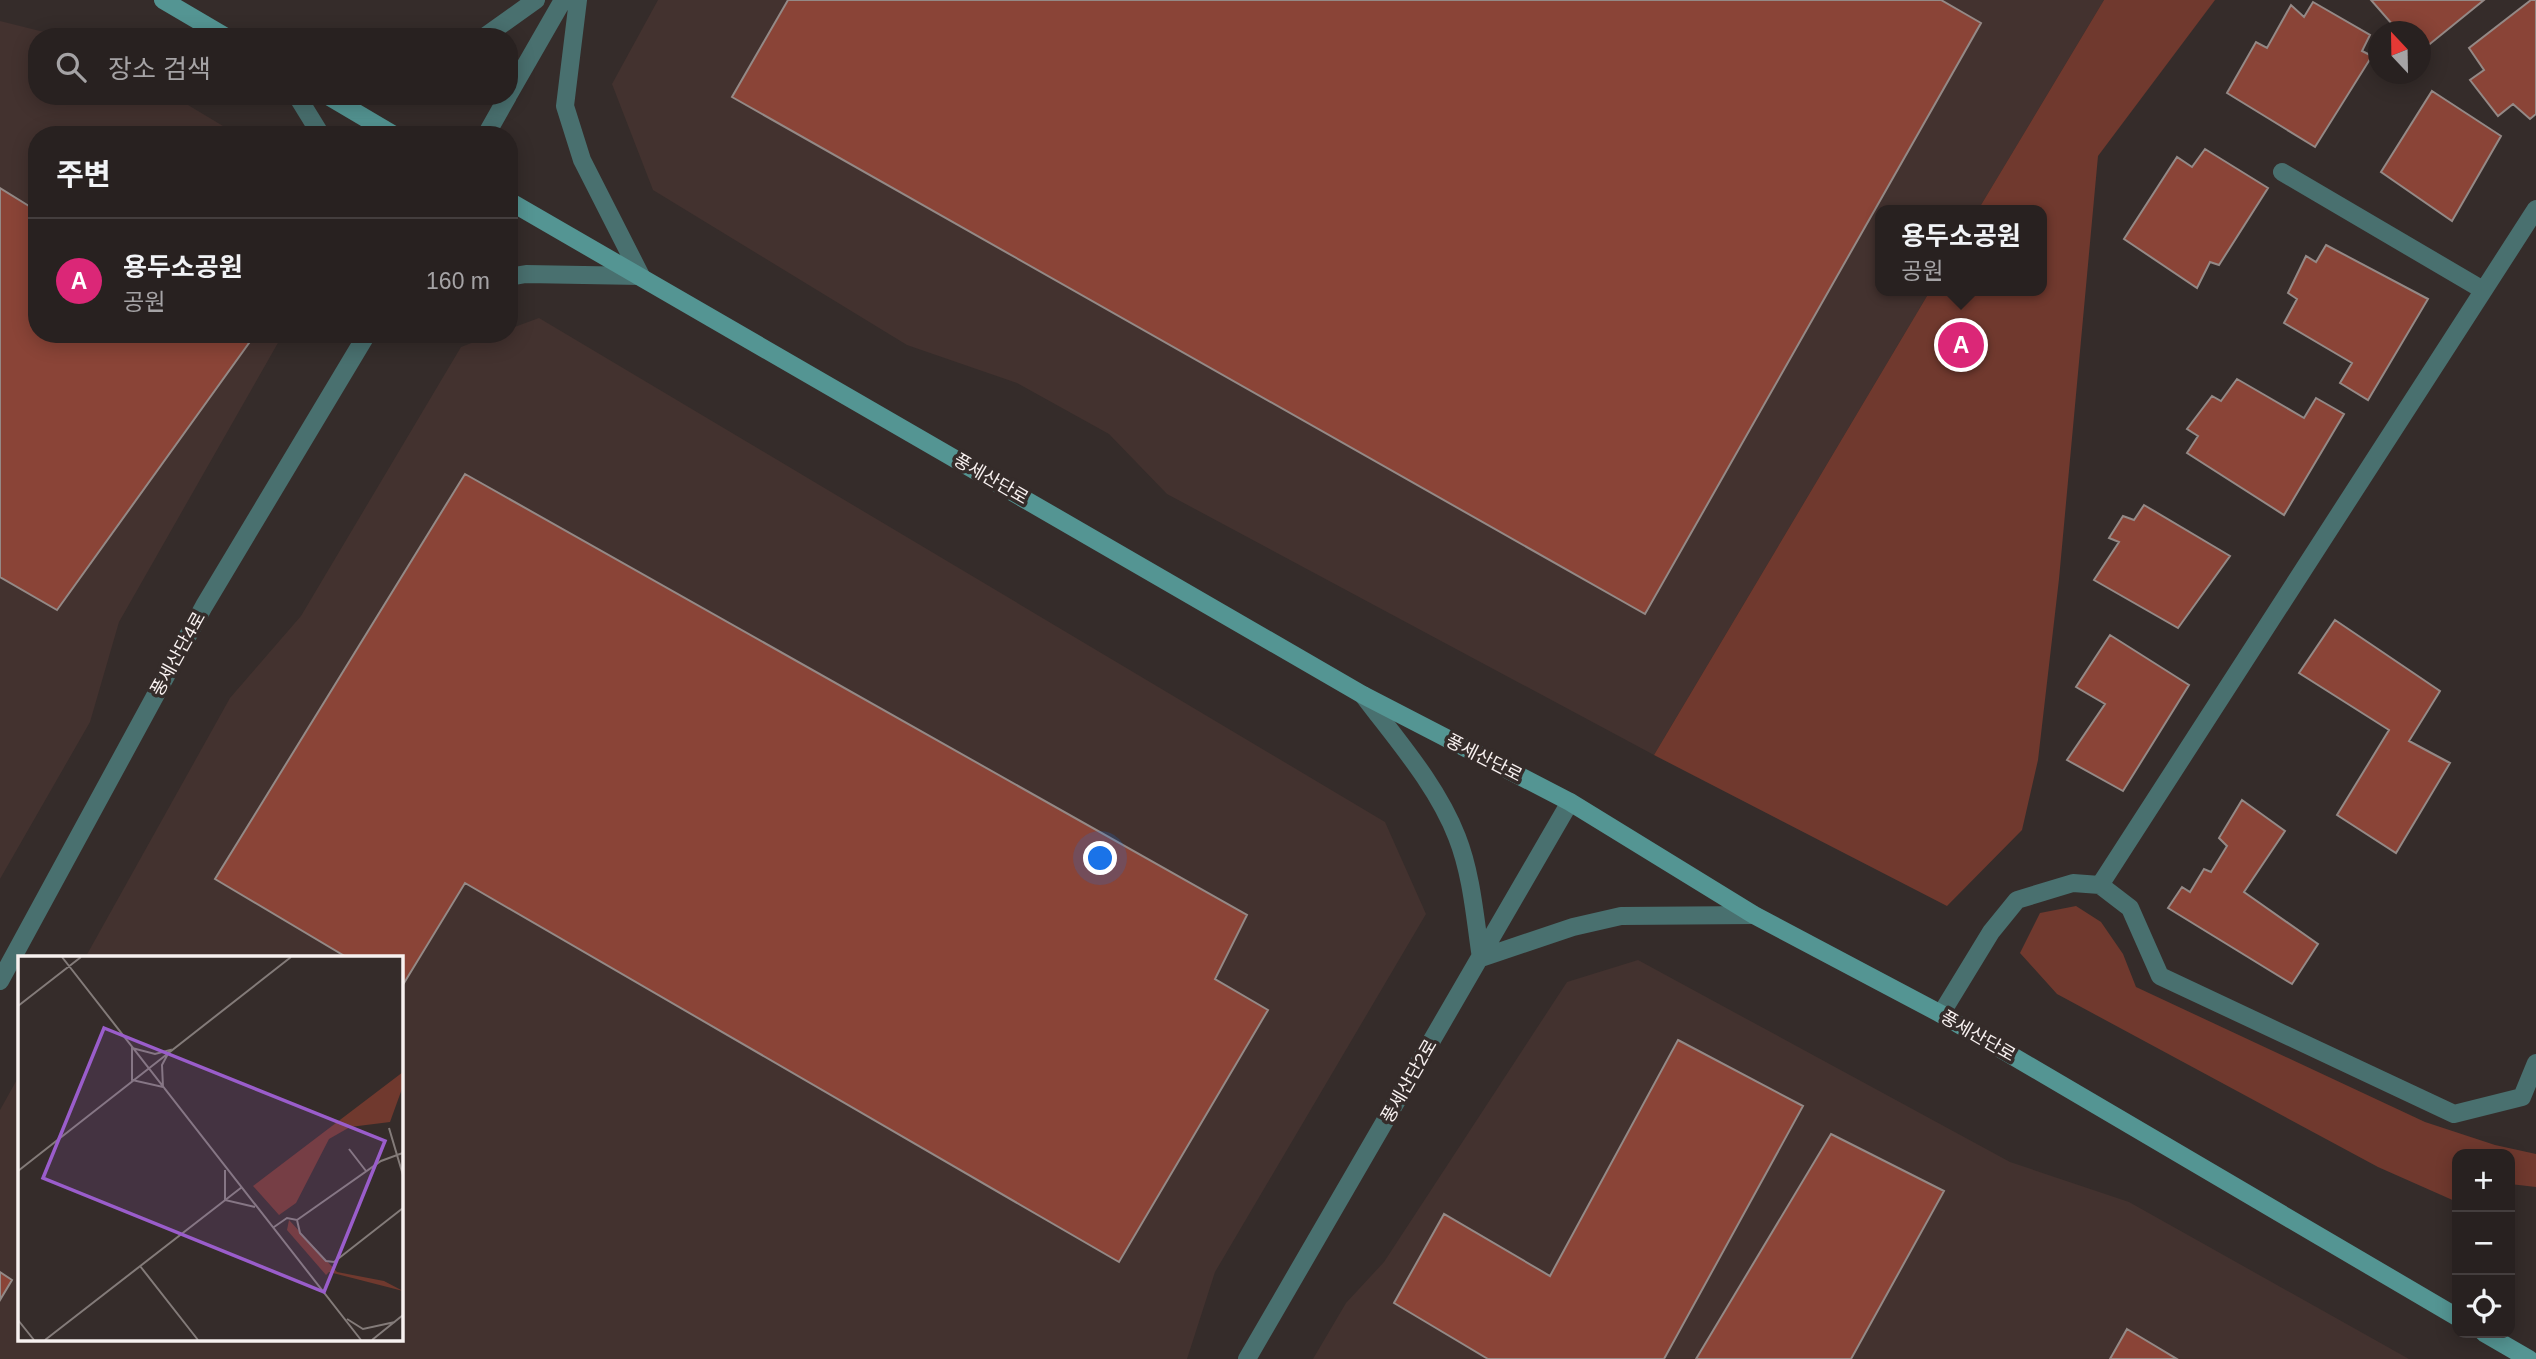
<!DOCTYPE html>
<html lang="ko">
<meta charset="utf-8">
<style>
body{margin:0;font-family:Arial,"Noto Sans KR",sans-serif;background:#342e2d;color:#f1f3f6}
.controls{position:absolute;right:21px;bottom:21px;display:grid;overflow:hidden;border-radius:14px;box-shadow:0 4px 18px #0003}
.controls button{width:63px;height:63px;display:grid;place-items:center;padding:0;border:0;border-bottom:2px solid #443e3e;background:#282120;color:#f1f3f6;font:35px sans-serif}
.compass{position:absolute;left:2368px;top:21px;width:63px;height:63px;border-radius:50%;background:#282120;box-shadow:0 4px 18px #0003;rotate:338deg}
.you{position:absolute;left:1101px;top:859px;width:24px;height:24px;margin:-18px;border:5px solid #fff;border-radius:50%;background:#1a73e8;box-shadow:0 0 0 10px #1a73e833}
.badge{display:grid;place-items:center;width:46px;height:46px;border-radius:50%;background:#db2777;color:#fff;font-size:23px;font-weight:700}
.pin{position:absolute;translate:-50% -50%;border:4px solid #fff;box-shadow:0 2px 7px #0006}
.popup{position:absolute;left:1875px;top:205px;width:172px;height:91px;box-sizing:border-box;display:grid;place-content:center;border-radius:14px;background:#282120;filter:drop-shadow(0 2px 5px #0005);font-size:23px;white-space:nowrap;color:#a5a3a5}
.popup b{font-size:26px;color:#f1f3f6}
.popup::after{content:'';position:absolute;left:50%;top:100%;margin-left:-14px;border:14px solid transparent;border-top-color:#282120}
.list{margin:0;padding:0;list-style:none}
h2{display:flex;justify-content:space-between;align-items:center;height:91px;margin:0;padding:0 28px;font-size:30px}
h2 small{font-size:23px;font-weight:400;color:#a5a3a5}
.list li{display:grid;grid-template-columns:46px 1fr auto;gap:21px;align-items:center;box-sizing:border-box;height:126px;padding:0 28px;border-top:2px solid #443e3e}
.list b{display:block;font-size:26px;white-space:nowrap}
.list p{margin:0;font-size:23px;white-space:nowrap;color:#a5a3a5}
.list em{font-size:23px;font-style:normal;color:#a5a3a5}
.icon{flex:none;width:38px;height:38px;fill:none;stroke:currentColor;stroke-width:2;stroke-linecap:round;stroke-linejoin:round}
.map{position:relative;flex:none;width:2536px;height:1359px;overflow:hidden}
.search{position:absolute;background:#282120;box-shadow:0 4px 18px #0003;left:28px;top:28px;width:490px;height:77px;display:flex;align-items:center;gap:18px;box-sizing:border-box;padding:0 24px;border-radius:28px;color:#a5a3a5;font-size:26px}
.panel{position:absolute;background:#282120;box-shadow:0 4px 18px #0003;left:28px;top:126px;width:490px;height:217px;border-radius:28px}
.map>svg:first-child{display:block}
.built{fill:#43322f}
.green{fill:#70392e}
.building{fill:#8a4437;stroke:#948986;stroke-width:2}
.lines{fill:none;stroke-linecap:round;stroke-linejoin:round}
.street{stroke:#49706f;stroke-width:18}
.secondary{stroke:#549593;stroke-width:18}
.labels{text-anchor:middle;stroke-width:7;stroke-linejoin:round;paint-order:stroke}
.street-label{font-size:18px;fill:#f8f1f0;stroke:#352c2a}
.inset-road{fill:none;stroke:#837b79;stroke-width:2}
.view{fill:#9a5dcb;fill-opacity:0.15;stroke:#9a5dcb;stroke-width:3.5}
.inset-edge{fill:none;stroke:#f8f1f0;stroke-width:3.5}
</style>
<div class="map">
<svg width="2536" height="1359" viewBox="0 0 2536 1359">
<rect width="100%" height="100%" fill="#352c2a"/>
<path class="built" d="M658 0H2104L1978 210H1881V291H1930L1654 755 1167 494 1109 434 1017 383 907 345 653 190 612 84Z
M0 21 64 37H37V96H173L238 135H37V334H283L119 622 90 722 0 879Z
M539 318 1385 822 1426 914 1215 1272 1187 1359H0V1110L19 1076V1340H401V958H85L230 698 301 616 461 347 495 334H509V329Z
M1638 960 2010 1162 2129 1202 2409 1359H1313L1346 1303 1384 1262 1567 982Z"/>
<path class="green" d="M2104 0H2215L2098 156 2059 579 2038 760 2022 830 1947 906 1654 755 1930 291H2042V210H1978Z
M2076 906 2101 922 2123 954 2136 987 2425 1122 2495 1145 2536 1154V1187L2510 1184V1154H2457V1202L2378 1167 2057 994 2020 953 2040 913Z"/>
<path class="building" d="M788 0H1941L1981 23 1645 614 732 97Z
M2371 0H2484L2420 52V32H2399Z
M2531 0H2536V114L2530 119 2513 104 2498 116 2470 80 2484 70 2469 48Z
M2313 2 2370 35 2362 51 2372 56 2315 147 2227 93 2256 42 2267 48 2291 5 2304 17Z
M2432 91 2501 136 2452 221 2381 172Z
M2205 149 2268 188 2219 265 2210 262 2197 288 2124 239 2177 157 2192 167Z
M0 188 37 211V334H235L249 343 57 610 0 577Z
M2326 245 2428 299 2368 400 2340 383 2352 363 2284 323 2297 299 2288 293 2306 256 2316 262Z
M2237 379 2304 418 2316 398 2344 414 2284 515 2187 453 2198 436 2187 429 2212 396 2221 401Z
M465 474 1247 915 1215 979 1268 1010 1119 1262 465 883 401 988V958H348L215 879Z
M2144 505 2230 556 2178 628 2094 580 2119 542 2109 538 2123 516 2134 520Z
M2335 620 2440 691 2409 741 2450 763 2396 853 2337 815 2389 730 2299 673Z
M2110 635 2189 685 2123 791 2067 760 2105 704 2076 687Z
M2242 800 2285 831 2244 892 2318 944 2292 984 2168 908 2182 887 2190 892 2204 869 2211 872 2227 846 2219 838Z
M1678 1040 1803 1106 1664 1359H1488L1394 1303 1444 1214 1550 1276Z
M1831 1134 1944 1191 1851 1359H1696Z
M0 1272 12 1280 0 1300Z
M2127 1329 2177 1359H2110Z"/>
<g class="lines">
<path class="street" d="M484 37 536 0
M509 94 563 0
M297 96 321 135
M486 135 508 96
M2282 172 2483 290
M509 277 526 274 641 276 582 160 565 106 578 0
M1363 695C1396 739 1437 785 1457 837 1472 875 1475 919 1481 958L1573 927 1621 916 1754 915
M2100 885 2536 209
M0 981 204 606 367 334
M1941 1014 1991 932 2017 900 2073 883 2100 885 2130 908 2160 976 2454 1114 2522 1097 2536 1063
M1247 1359 1570 802"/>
<path class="secondary" d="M163 0 226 37
M328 96 394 135
M509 201 1363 695 1570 802 1754 915 1941 1014 2457 1317
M2484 1333 2529 1359"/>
</g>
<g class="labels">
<g class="street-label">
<text transform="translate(991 479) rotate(30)" y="6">풍세산단로</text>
<text transform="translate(178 654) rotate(-61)" y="6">풍세산단4로</text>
<text transform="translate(1484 758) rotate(27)" y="6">풍세산단로</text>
<text transform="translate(1978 1036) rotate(30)" y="6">풍세산단로</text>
<text transform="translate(1409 1081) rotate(-60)" y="6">풍세산단2로</text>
</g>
</g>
<g transform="translate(18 956)">
<rect width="385" height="385" fill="#352c2a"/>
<path d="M385 116V130L372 166 332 171 311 183 278 247 261 259 235 230ZM271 264 319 316 366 325 385 335 311 316 308 319 269 274Z" fill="#70392e"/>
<path class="inset-road" d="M44 1 343 384M0 50 63 1M114 92 137 98 152 94 144 109 145 131 114 124ZM371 172 379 199 385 197M331 193 348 215M207 214V244L237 251M0 215 273 1M279 264 282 277 308 305 316 306 385 252M256 271 269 262 279 264 363 205 379 199 385 219M122 310 180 384M329 363 345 373 377 366M0 364 16 384M27 384 224 231M354 384 385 359"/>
<path class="view" d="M86 72 367 185 306 336 25 222Z"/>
<rect width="385" height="385" class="inset-edge"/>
</g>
</svg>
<div class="controls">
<button>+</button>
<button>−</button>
<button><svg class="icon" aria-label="locate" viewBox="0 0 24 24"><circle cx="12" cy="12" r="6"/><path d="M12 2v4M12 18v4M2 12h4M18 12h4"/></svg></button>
</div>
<svg class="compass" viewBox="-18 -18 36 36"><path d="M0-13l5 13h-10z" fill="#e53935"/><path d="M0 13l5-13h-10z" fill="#a5a3a5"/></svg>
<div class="you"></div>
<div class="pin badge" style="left:1961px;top:345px">A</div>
<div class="popup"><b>용두소공원</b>공원</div>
<div class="search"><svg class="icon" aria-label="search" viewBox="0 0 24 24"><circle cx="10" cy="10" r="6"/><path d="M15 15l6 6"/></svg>장소 검색</div>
<section class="panel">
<h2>주변<small></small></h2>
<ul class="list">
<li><span class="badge">A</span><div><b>용두소공원</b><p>공원</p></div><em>160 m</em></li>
</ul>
</section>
</div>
